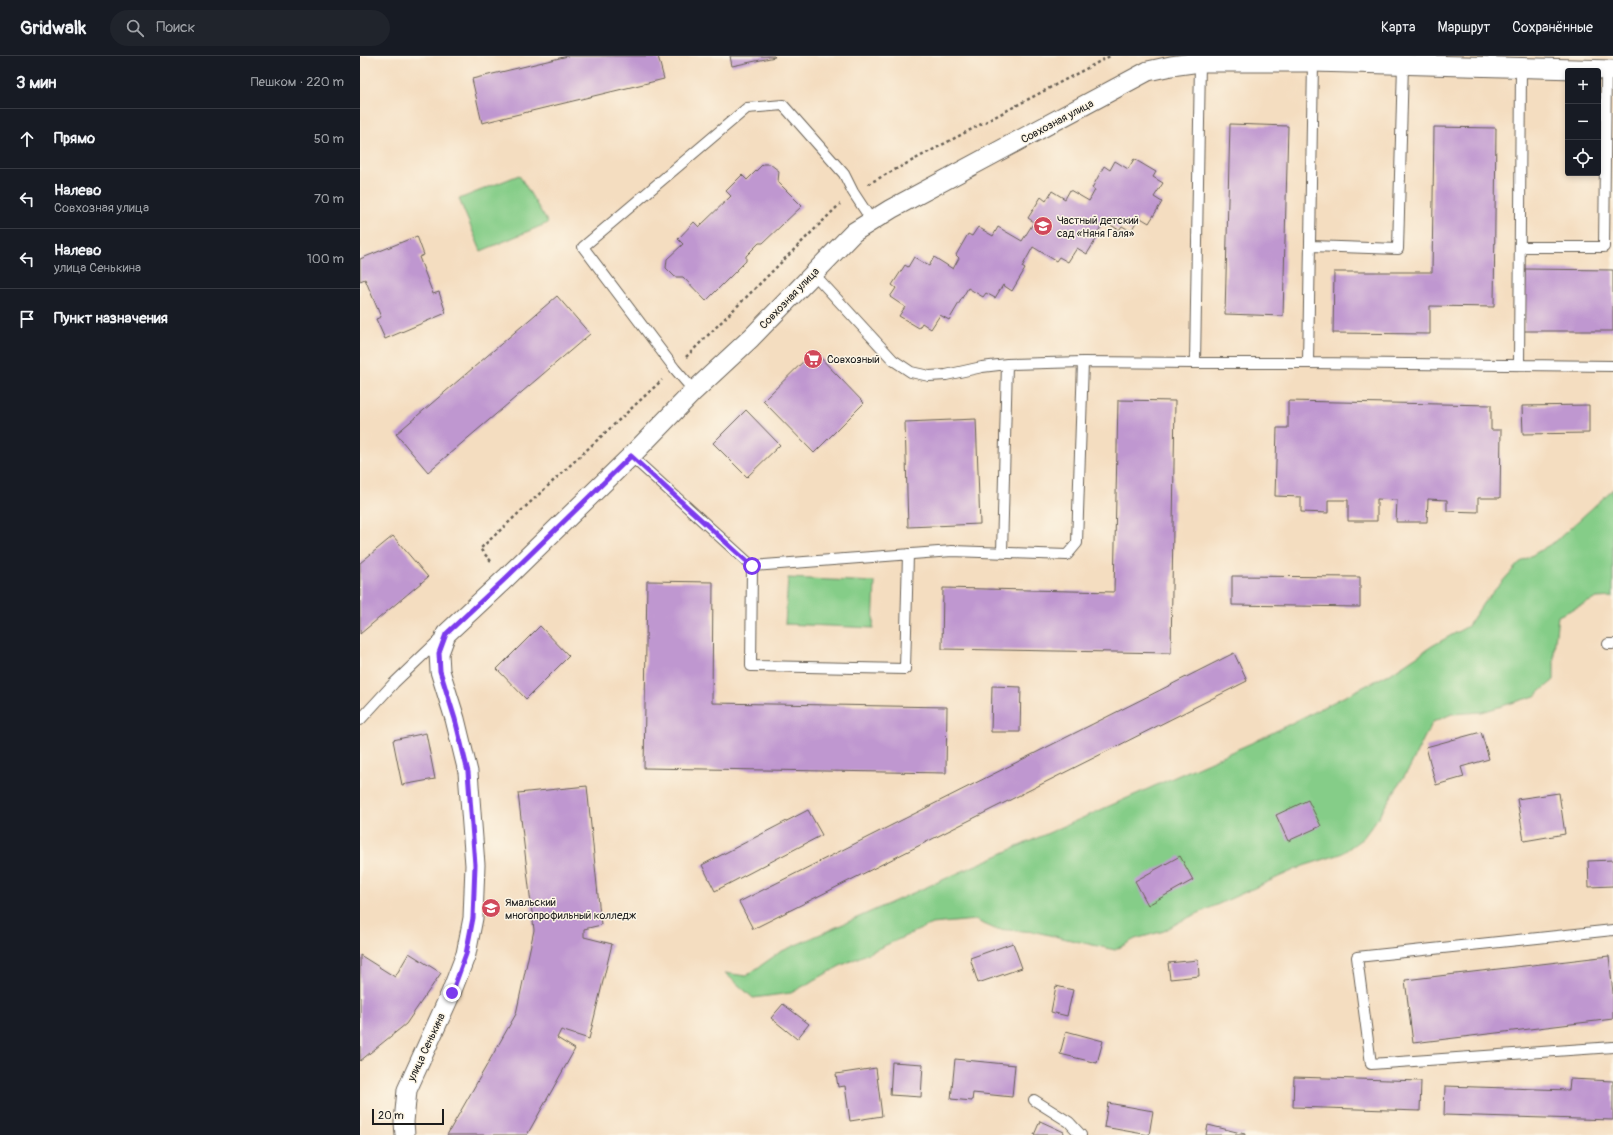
<!DOCTYPE html>
<html lang="ru">
<meta charset="utf-8">
<style>
body{margin:0;font-family:Pangolin,sans-serif;background:#20242c;color:#f1f3f6}
.controls{position:absolute;right:12px;top:12px;display:grid;overflow:hidden;border-radius:4px;box-shadow:0 2px 6px #0003}
.controls button{width:36px;height:36px;display:grid;place-items:center;padding:0;border:0;border-bottom:1px solid #363941;background:#171b24;color:#f1f3f6;font:20px sans-serif}
.scale{position:absolute;left:12px;bottom:10px;width:72px;box-sizing:border-box;padding-left:4px;border:2px solid #1c1c1c;border-top:0;font-size:11px;line-height:14px;white-space:nowrap;color:#1c1c1c;-webkit-text-stroke:3px #fcf5e5;paint-order:stroke}
.stop{position:absolute;width:12px;height:12px;margin:-9px;border:3px solid #7c3aed;border-radius:50%;background:#fff}
.stop.end{background:#7c3aed;border-color:#fff;box-shadow:0 1px 4px #0008}
.list{margin:0;padding:0;list-style:none}
h2{display:flex;justify-content:space-between;align-items:center;height:52px;margin:0;padding:0 16px;font-size:17px}
h2 small{font-size:13px;font-weight:400;color:#9ea1a6}
.list li{display:grid;grid-template-columns:26px 1fr auto;gap:12px;align-items:center;box-sizing:border-box;height:60px;padding:0 16px;border-top:1px solid #363941}
.list b{display:block;font-size:15px;white-space:nowrap}
.list p{margin:0;font-size:13px;white-space:nowrap;color:#9ea1a6}
.list em{font-size:13px;font-style:normal;color:#9ea1a6}
.icon{flex:none;width:22px;height:22px;fill:none;stroke:currentColor;stroke-width:2;stroke-linecap:round;stroke-linejoin:round}
.map{position:relative;flex:none;width:1253px;height:1079px;overflow:hidden}
header{display:flex;align-items:center;gap:24px;box-sizing:border-box;height:56px;padding:0 20px;background:#171b24;border-bottom:1px solid #363941}
header strong{font-size:19px}
nav{display:flex;gap:22px;margin-inline-start:auto;font-size:14px}
.search{width:280px;height:36px;background:#20242c;display:flex;align-items:center;gap:10px;box-sizing:border-box;padding:0 14px;border-radius:22px;color:#9ea1a6;font-size:15px}
main{display:flex}
aside{flex:1;background:#171b24}
.map>svg:first-child{display:block}
.green{fill:#85cd88;stroke:#507452}
.building{fill:#bf97d0}
.lines{fill:none;stroke-linecap:round;stroke-linejoin:round}
.lane-casing{stroke:#686055;stroke-width:12}
.street-casing{stroke:#686055;stroke-width:21}
.path{stroke:#686055;stroke-width:2.5;stroke-dasharray:3 3;stroke-linecap:butt}
.lane{stroke:#fff;stroke-width:10}
.street{stroke:#fff;stroke-width:19}
.route{stroke:#7c3aed;stroke-width:5}
.labels{text-anchor:middle;stroke-width:3;stroke-linejoin:round;paint-order:stroke}
.street-label{font-size:11px;fill:#1c1c1c;stroke:#fcf5e5}
.poi-label{font-size:11px;fill:#1c1c1c;stroke:#fcf5e5;text-anchor:start}
</style>
<header>
<strong>Gridwalk</strong>
<div class="search"><svg class="icon" aria-label="search" viewBox="0 0 24 24"><circle cx="10" cy="10" r="6"/><path d="M15 15l6 6"/></svg>Поиск</div>
<nav><a>Карта</a><a>Маршрут</a><a>Сохранённые</a></nav>
</header>
<main>
<aside>
<h2>3 мин<small>Пешком · 220 m</small></h2>
<ul class="list">
<li><svg class="icon" aria-label="ahead" viewBox="0 0 24 24"><path d="M12 20V5M6 11l6-6 6 6"/></svg><div><b>Прямо</b></div><em>50 m</em></li>
<li><svg class="icon" aria-label="left" viewBox="0 0 24 24"><path d="M17 20v-9H6M10 6l-5 5 5 5"/></svg><div><b>Налево</b><p>Совхозная улица</p></div><em>70 m</em></li>
<li><svg class="icon" aria-label="left" viewBox="0 0 24 24"><path d="M17 20v-9H6M10 6l-5 5 5 5"/></svg><div><b>Налево</b><p>улица Сенькина</p></div><em>100 m</em></li>
<li><svg class="icon" aria-label="arrive" viewBox="0 0 24 24"><path d="M6 21V4h12l-3 4 3 4H6"/></svg><div><b>Пункт назначения</b></div></li>
</ul>
</aside>
<div class="map">
<svg width="1253" height="1079" viewBox="0 0 1253 1079">
<rect width="100%" height="100%" fill="#fcf5e5"/>
<filter id="ink" filterUnits="userSpaceOnUse"><feTurbulence type="fractalNoise" baseFrequency=".025" numOctaves="2"/><feDisplacementMap in="SourceGraphic" scale="8" xChannelSelector="R" yChannelSelector="G"/><feConvolveMatrix kernelMatrix="1 2 1 2 8 2 1 2 1" color-interpolation-filters="sRGB"/></filter>
<filter id="wash" filterUnits="userSpaceOnUse"><feTurbulence type="fractalNoise" baseFrequency=".012" numOctaves="4" result="noise"/><feDisplacementMap in="SourceGraphic" scale="16" xChannelSelector="R" yChannelSelector="G"/><feGaussianBlur stdDeviation="0.9" result="paint"/><feColorMatrix in="noise" values="0 0 0 0 0 0 0 0 0 0 0 0 0 0 0 0 0 1.4 0 .05"/><feComposite in="paint" operator="in"/></filter>
<g filter="url(#wash)">
<rect width="100%" height="100%" fill="#f4ddc0"/>
<path class="green" d="M159 119 188 167 121 195 99 143Z
M1253 433V541L1237 542 1198 560 1194 594V624L1175 640 1122 656 1092 658 1073 666 1064 682 1050 711 1015 766 1003 782 981 798 943 810 821 865 804 875 775 883 755 894 676 876 635 873 615 864 572 868 480 910 431 937 393 942 365 917 386 920 420 896 896 685 1033 616 1072 590 1108 570 1124 546 1159 507 1196 485Z
M428 522 515 526 513 572 425 568Z"/>
<g id="blocks">
<path class="building" d="M208 0H298L304 23 122 67 112 23Z
M370 0H414L415 1 372 10Z
M870 68 928 70 923 260 865 258Z
M1074 71 1136 72 1134 251 1070 250V278L973 277 974 216H1072Z
M774 103 796 116 793 121 803 127 794 141 802 146 789 167 779 161 771 175 762 170 759 174 744 165 738 176 740 177 727 198 717 192 708 206 699 201 696 205 673 191 662 211 665 213 652 235 643 229 635 242 626 237 623 241 608 232 589 264 580 259 571 273 562 267 559 272 539 260 545 251 530 241 536 232 532 229 545 209 548 211 554 201 569 210 574 201 593 213 599 202 596 199 608 178 612 180 618 171 633 180 638 171 662 185 674 166 668 162 681 141 686 145 692 135 705 143 710 134 729 145 735 134 732 132 744 110 750 114 755 105 768 113Z
M403 108H410L419 115 418 126 442 150 403 187H399L386 200V205L346 245 323 221H315L306 212 307 203 323 188 318 183 334 166 339 171 371 140 366 135 382 119 387 124Z
M57 180 64 199 59 201 73 238 79 236 86 257 25 283 16 263 21 261 5 223 0 225V203Z
M1165 213 1253 214V275H1164Z
M197 240 230 278 68 416 36 378Z
M454 295 504 347 454 397 403 345Z
M758 344 815 345 811 597 582 593 583 532 754 536Z
M928 345 1131 349V374H1141L1140 442H1118V456L1087 455V444L1068 443 1067 466H1036L1037 444 1017 443V465H988V444H968V457L941 456V441L915 440 917 372H928Z
M1229 349V377L1163 378 1162 350Z
M386 354 420 389 387 421 353 387Z
M616 363 620 468 548 471 545 366Z
M33 480 68 521 0 578V507Z
M872 520 1000 521V551L872 549Z
M287 525 353 526 352 647 587 651 586 717 284 712Z
M180 570 209 600 166 643 137 613Z
M874 597 887 625 393 873 379 846Z
M632 630 661 631 660 676H631Z
M1121 676 1129 703 1101 711 1104 721 1076 729 1066 691Z
M66 677 75 723 42 729 33 684Z
M227 730 241 869 224 873V881L252 888 229 983 201 974 197 982 215 993 167 1079H87L156 958 174 874 158 737Z
M1199 737 1205 778 1164 785 1157 743Z
M948 744 961 770 928 785 916 759Z
M448 754 462 779 355 835 342 809Z
M820 800 833 824 788 849 775 825Z
M1253 804V830L1229 831 1228 805Z
M653 887 662 912 618 927 610 902Z
M49 897 81 917 46 968 0 1005V899L35 921Z
M1249 900 1253 937V963L1053 987 1045 924Z
M838 904 839 920 810 923 808 907Z
M696 930 713 934 707 960 691 956Z
M423 948 449 968 437 983 411 962Z
M706 975 743 985 737 1007 700 998Z
M595 1003 655 1009 652 1041 613 1037 612 1045 591 1043Z
M532 1006 563 1008 561 1041 530 1039Z
M516 1012 522 1060 490 1065 485 1030 478 1031 476 1018Z
M934 1021 1061 1025 1060 1055 933 1051Z
M1210 1023 1253 1025V1064L1084 1059 1085 1030 1209 1034Z
M748 1047 793 1055 789 1079 744 1071Z
M680 1065 704 1076 703 1079H674Z
M848 1069 885 1078V1079H846Z"/>
</g>
</g>
<g filter="url(#ink)">
<use href="#blocks" fill-opacity="0" stroke="#686055" stroke-width="1"/>
<g class="lines">
<g class="lane-casing">
<path id="lane" d="M951 190 1038 193 1043 8
M1160 191H1244L1246 14
M453 217 533 304 551 316 569 320 586 319 622 311 647 308
M835 307H948L1253 310
M948 307 953 6
M1159 309 1161 11
M334 335 315 313 223 191 387 52 423 49 484 118 493 136 512 165
M271 400 392 510 592 495 707 499 717 487 723 306 835 307 840 6
M642 496 647 308 723 306
M392 510 391 610 545 613 548 498
M1248 588H1253
M0 664 34 627 80 583
M1253 874 997 901 1011 1008 1253 991
M674 1044 709 1066 721 1079"/>
</g>
<g class="street-casing">
<path id="street" d="M45 1079 44 1066 47 1034 91 937 106 898 113 862 115 809 108 716 95 663 80 615 79 597 86 578 146 522 271 400 334 335 391 282 494 176 531 153 788 15 811 10 840 6H953L1253 14"/>
</g>
<path class="path" d="M508 128 750 0
M326 301 480 148
M131 505 120 493 302 324"/>
<use href="#lane" class="lane"/>
<use href="#street" class="street"/>
</g>
</g>
<g class="lines" filter="url(#ink)">
<path class="route" d="M92 937 106 898 113 862 115 809 108 716 95 663 80 615 79 597 86 578 146 522 271 400 392 510"/>
</g>
<defs>
<g id="school-disc" transform="scale(1)"><circle r="9.5" fill="#d1495b" stroke="#fcf5e5"/><path d="M0-5L7-2L0 1L-7-2ZM-4 1L0 2.5L4 1V4Q0 6-4 4Z" fill="#fff"/></g>
<g id="supermarket-disc" transform="scale(1)"><circle r="9.5" fill="#d1495b" stroke="#fcf5e5"/><path d="M-6-5.5h2.5l.6 2H6L4.5 2H-2.5L-4.4-4H-6ZM-1.5 3.2a1.3 1.3 0 1 0 .1 0ZM3 3.2a1.3 1.3 0 1 0 .1 0Z" fill="#fff"/></g>
<g id="university-disc" transform="scale(1)"><circle r="9.5" fill="#d1495b" stroke="#fcf5e5"/><path d="M0-5L7-2L0 1L-7-2ZM-4 1L0 2.5L4 1V4Q0 6-4 4Z" fill="#fff"/></g>
</defs>
<g fill-rule="evenodd">
<use href="#school-disc" x="683" y="170"/>
<use href="#supermarket-disc" x="453" y="303"/>
<use href="#university-disc" x="131" y="852"/>
</g>
<g class="labels">
<g class="street-label">
<text transform="translate(697 65) rotate(-28)" y="4">Совхозная улица</text>
<text transform="translate(429 242) rotate(-46)" y="4">Совхозная улица</text>
<text transform="translate(66 991) rotate(-65)" y="4">улица Сенькина</text>
</g>
<g class="poi-label">
<text x="697" y="168">Частный детский<tspan x="697" dy="13">сад «Няня Галя»</tspan></text>
<text x="467" y="307">Совхозный</text>
<text x="145" y="850">Ямальский<tspan x="145" dy="13">многопрофильный колледж</tspan></text>
</g>
</g>
</svg>
<div class="controls">
<button>+</button>
<button>−</button>
<button><svg class="icon" aria-label="locate" viewBox="0 0 24 24"><circle cx="12" cy="12" r="6"/><path d="M12 2v4M12 18v4M2 12h4M18 12h4"/></svg></button>
</div>
<div class="scale">20 m</div>
<div class="stop" style="left:392px;top:510px"></div>
<div class="stop end" style="left:92px;top:937px"></div>
</div>
</main>
